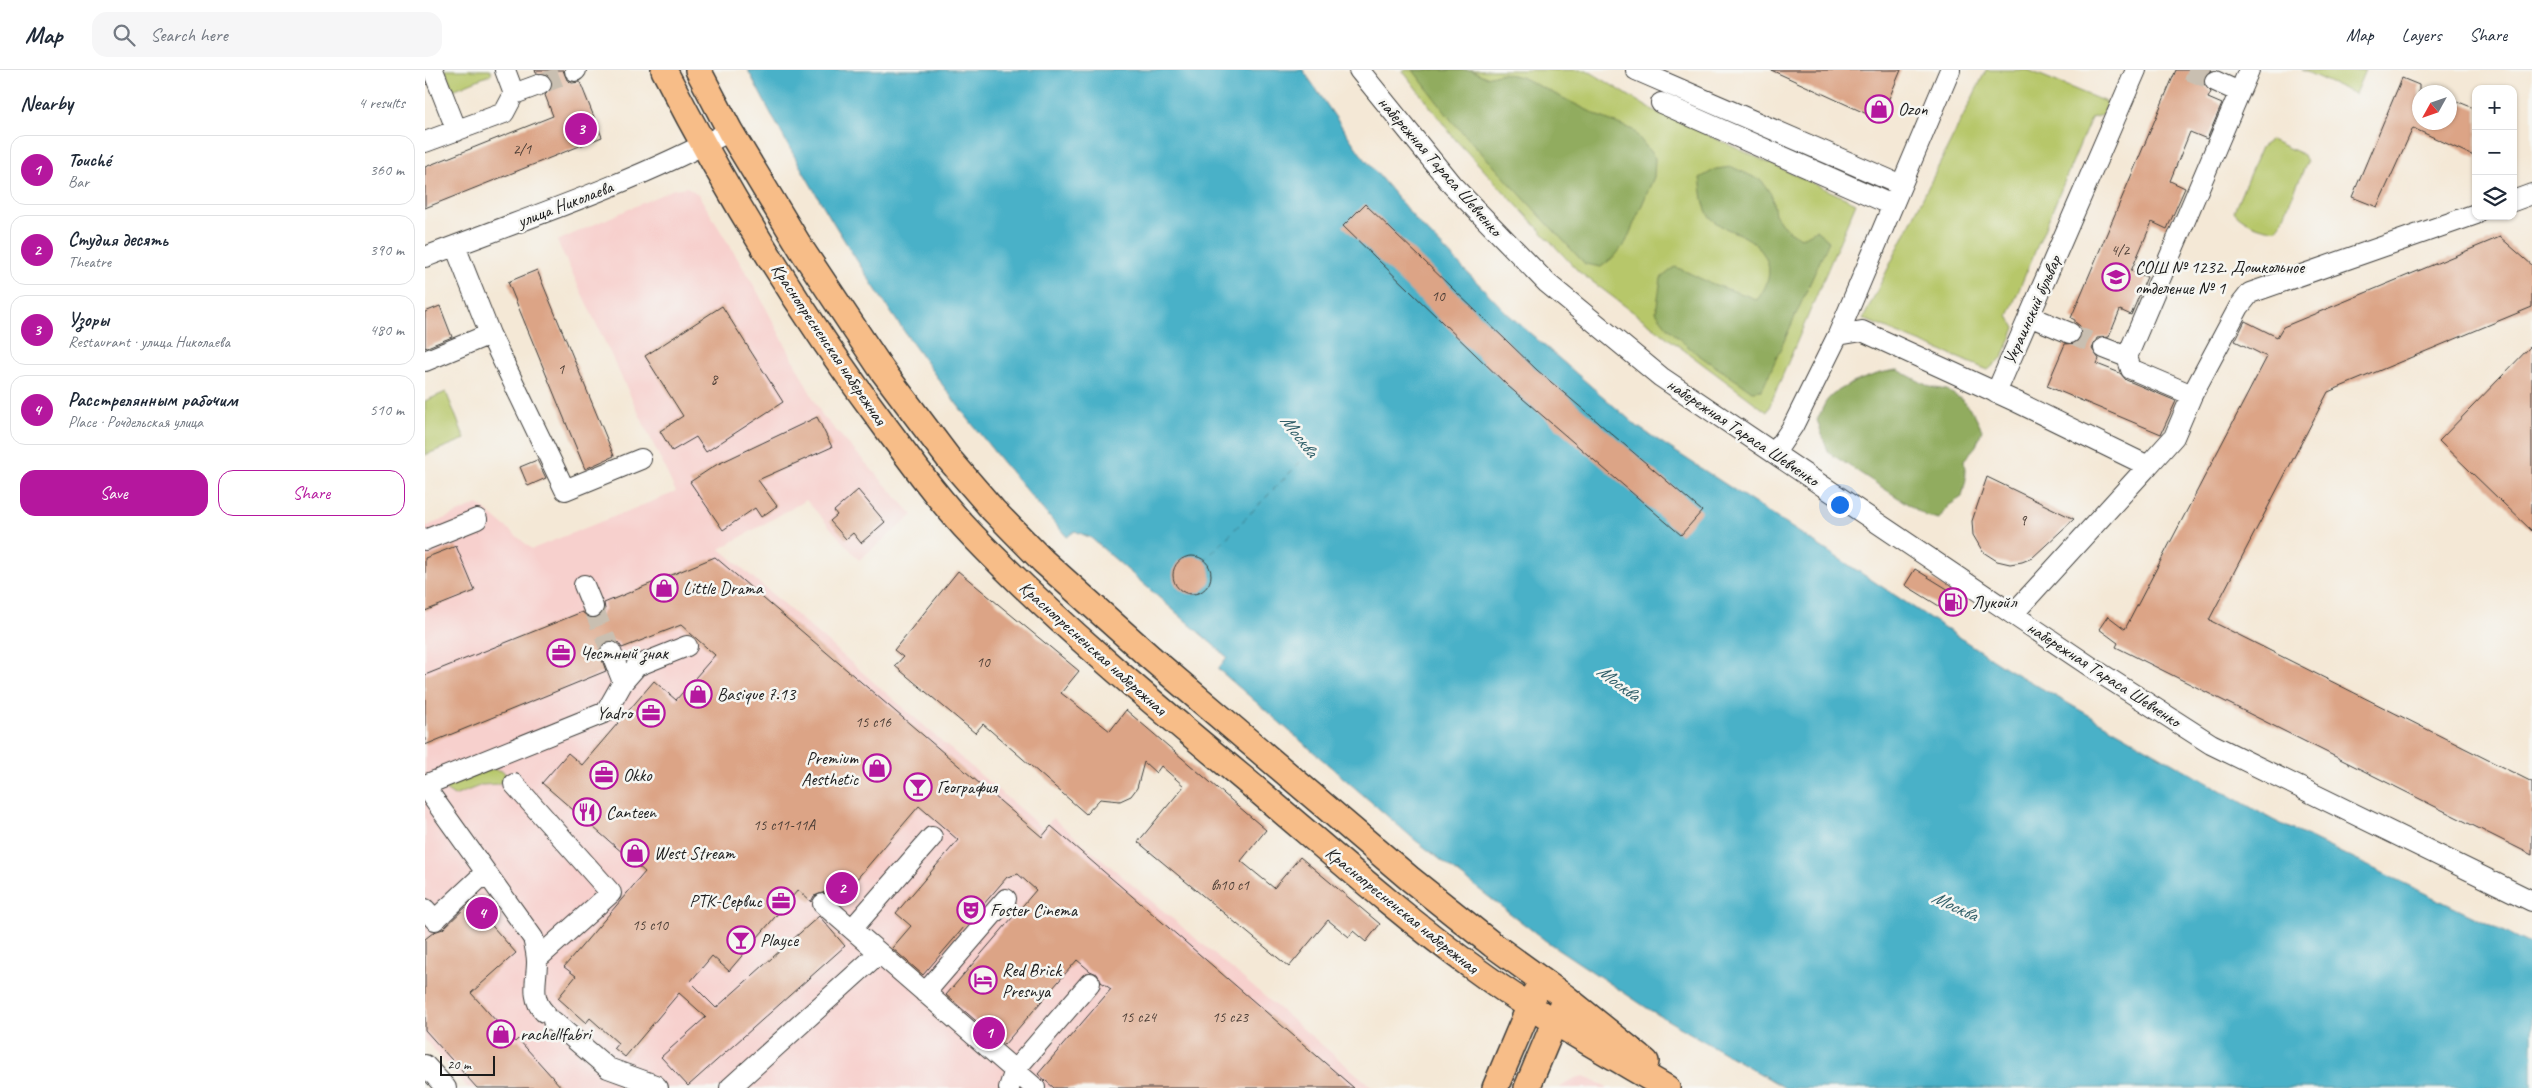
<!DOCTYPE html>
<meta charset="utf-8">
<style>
body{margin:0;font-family:Caveat,sans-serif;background:#f6f6f7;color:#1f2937}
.controls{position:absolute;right:15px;top:15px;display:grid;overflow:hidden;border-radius:10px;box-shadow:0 1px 4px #0004}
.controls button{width:45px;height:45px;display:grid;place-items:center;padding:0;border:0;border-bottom:1px solid #e0e1e3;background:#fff;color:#1f2937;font:25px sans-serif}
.compass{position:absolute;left:1987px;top:15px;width:45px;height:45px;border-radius:50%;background:#fff;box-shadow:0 1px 4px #0004;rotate:230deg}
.scale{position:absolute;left:15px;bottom:12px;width:55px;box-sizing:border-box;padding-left:5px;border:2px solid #1c1c1c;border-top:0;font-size:14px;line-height:18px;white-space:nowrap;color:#1c1c1c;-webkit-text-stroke:4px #f6f6f2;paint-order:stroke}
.you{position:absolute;left:1414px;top:434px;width:18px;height:18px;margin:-12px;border:4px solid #fff;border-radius:50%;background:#1a73e8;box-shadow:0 0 0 8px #1a73e833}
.badge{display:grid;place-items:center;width:32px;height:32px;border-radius:50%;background:#b5179e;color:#fff;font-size:16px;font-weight:700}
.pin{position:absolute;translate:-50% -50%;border:2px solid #fff;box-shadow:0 1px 5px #0006}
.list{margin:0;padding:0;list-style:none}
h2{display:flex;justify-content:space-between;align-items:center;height:65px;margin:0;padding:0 20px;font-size:21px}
h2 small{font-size:16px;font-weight:400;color:#747a83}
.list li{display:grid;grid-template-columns:32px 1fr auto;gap:15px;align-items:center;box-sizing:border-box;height:70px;margin:0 10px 10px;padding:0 10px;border:1px solid #e0e1e3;border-radius:15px}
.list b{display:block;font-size:19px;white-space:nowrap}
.list p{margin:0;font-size:16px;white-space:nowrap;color:#747a83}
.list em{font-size:16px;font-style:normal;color:#747a83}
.actions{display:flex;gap:10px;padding:15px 20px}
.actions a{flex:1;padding:11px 0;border:1px solid #b5179e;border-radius:15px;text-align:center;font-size:18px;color:#b5179e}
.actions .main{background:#b5179e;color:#fff}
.icon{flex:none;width:28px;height:28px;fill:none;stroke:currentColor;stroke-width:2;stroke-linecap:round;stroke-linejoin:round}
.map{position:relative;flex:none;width:2107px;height:1018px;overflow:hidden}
header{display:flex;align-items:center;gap:30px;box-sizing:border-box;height:70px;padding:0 25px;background:#fff;border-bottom:1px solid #e0e1e3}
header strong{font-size:24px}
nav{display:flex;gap:28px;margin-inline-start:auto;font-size:18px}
.search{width:350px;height:45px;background:#f6f6f7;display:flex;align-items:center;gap:12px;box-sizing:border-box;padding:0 18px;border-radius:15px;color:#747a83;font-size:19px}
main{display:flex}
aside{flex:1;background:#fff}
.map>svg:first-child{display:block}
.built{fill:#f7d0cd}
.green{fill:#b7c76a;stroke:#6a7243}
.forest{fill:#91ac5e;stroke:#56643d}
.water{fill:#49b1c8;stroke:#326672}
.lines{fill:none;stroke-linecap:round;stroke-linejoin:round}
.ferry{stroke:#305f69;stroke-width:1;stroke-dasharray:6 5;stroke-linecap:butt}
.building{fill:#dca486}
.minor-tunnel{stroke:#c9bfb1;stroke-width:20;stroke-dasharray:20 10;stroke-linecap:butt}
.minor-casing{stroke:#3c3b38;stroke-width:22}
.major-casing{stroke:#3c3b38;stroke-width:28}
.minor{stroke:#fff;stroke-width:20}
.major{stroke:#f7bd88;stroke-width:25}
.labels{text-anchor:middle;stroke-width:5;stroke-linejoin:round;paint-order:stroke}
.number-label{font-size:15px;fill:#4c3e36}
.poi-label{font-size:18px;fill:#1c1c1c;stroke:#f6f6f2;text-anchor:start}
.street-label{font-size:18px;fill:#1c1c1c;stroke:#f6f6f2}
.water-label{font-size:19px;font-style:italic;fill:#305f69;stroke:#f6f6f2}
</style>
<header>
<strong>Map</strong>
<div class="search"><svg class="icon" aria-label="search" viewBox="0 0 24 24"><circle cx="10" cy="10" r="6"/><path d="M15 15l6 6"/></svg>Search here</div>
<nav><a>Map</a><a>Layers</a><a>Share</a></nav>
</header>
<main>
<aside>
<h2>Nearby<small>4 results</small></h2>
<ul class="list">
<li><span class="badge">1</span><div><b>Touché</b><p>Bar</p></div><em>360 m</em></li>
<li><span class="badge">2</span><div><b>Студия десять</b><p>Theatre</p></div><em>390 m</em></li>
<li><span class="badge">3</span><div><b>Узоры</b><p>Restaurant · улица Николаева</p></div><em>480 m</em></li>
<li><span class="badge">4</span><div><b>Расстрелянным рабочим</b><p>Place · Рочдельская улица</p></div><em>510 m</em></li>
</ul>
<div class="actions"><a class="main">Save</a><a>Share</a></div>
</aside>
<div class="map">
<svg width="2107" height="1018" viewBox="0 0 2107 1018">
<rect width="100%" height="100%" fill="#f6f6f2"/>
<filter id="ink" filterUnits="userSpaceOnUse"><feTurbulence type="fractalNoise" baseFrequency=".02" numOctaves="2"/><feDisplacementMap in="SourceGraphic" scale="10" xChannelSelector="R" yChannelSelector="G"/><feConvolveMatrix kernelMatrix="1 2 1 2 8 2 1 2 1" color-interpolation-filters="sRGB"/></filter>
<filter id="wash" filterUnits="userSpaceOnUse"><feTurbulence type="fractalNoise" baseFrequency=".0096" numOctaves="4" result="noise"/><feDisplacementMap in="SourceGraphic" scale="20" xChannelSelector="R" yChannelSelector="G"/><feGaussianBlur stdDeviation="1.12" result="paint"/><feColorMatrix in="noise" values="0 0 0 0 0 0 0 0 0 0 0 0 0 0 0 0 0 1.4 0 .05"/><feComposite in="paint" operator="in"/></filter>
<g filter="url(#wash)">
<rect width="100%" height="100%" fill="#f4e8d6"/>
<path class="built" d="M262 117 273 124 331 219 397 345 488 445 434 490 381 430 295 479 618 759 628 748 948 1018H43L0 970V457L53 434 107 479 251 422 132 171 249 119Z
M1159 1006 1184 1018H1134L1150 1008Z"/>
<path class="green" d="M20 0H65L67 4 28 20Z
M977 0H1162L1224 38 1431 133 1342 342 1153 201 1029 68Z
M1561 0H1603L1683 33 1677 45 1666 48 1583 246 1590 258 1578 287 1563 300 1438 249Z
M1877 0H1940L1930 24Z
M1846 70 1879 85 1882 92 1855 155 1852 159C1841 162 1815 151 1809 141L1836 77Z
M21 322 40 369 0 385V331Z
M57 697 78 701 81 705 74 714 57 715 29 726 20 720V716Z"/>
<path class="forest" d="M988 0H1046L1061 7 1078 3 1096 7 1176 47 1208 60 1230 88 1229 107 1201 172 1190 186 1176 197 1160 194 1026 50Z
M1307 97 1337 111 1347 126 1350 144 1360 158 1376 168 1391 160 1404 171 1337 320 1327 321C1293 297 1254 277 1231 242L1236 208 1250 197C1262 201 1271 207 1283 212 1299 219 1316 222 1332 230 1341 218 1347 205 1342 191 1328 157 1294 166 1282 142 1277 132 1277 118 1275 108L1291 99Z
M1473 300 1505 317 1522 320 1537 330 1549 344 1557 360 1551 376 1539 390 1541 409 1537 427 1523 436 1514 449 1501 446 1403 382 1392 350C1396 343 1399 332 1405 327 1419 314 1455 301 1473 300Z"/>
<path class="water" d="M323 0H878L935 83 991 150 1083 244 1213 357 1581 598 1848 750 2107 875V1018H1360L1225 940 1121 871 990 770 793 599 802 587 666 468 650 461 642 467C515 327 409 168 323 0Z"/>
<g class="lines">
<path class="ferry" d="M779 491 884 383"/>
</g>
<g id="blocks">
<path class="building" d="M110 0H138L142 10 147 13 155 12 177 67 0 138V97L128 46 120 25 128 16 127 9 123 5 111 3Z
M1346 0H1476L1455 50Z
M1751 0H1786L1779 6 1778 13 1786 22 1783 28 1797 34 1782 69 1765 62 1745 111 1760 118 1742 159 1727 152 1706 201 1722 207 1706 245 1695 240 1684 267 1672 268 1667 279 1674 289 1672 294 1695 303 1701 310 1751 331 1736 364 1622 316 1640 274 1652 273 1656 267 1655 256 1650 252V250L1646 248Z
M1977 8 1994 15V52H2024V28L2051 39V87L1988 58 1952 137 1927 127Z
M940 134 1112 300 1277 441 1256 465 1083 316 918 156Z
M2075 167 2107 195V237L1903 322 1784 550 2107 712V785L1691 577 1693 573 1674 559 1683 546 1700 559 1842 287 1810 271 1820 251 1852 267 1858 257Z
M112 200 189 386 160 399 83 212Z
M15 236 27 267 0 278V242Z
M297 236 358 332 281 382 271 367 247 381 235 361 258 346 220 286Z
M2107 275V461L2014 371Z
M392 347 407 377 333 410 352 436 336 447 330 438 298 460 265 412 291 395Z
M112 390 121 408 103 416 95 397Z
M1562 407 1649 449 1607 488 1597 492 1585 494 1572 491 1558 482 1548 465 1547 451Z
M433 420 460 452 436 473 428 463 421 469 405 451 412 445 409 441Z
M31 476 50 521 0 541V488Z
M748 505a19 19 0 1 1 38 0a19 19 0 1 1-38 0Z
M290 487 617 767 626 756 929 1018H629L613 1004 686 919 676 912 672 904 665 901 652 890 579 975 521 925 611 820 593 804 582 807 498 905 467 878 486 856 471 843 533 770 494 736 413 831 400 822 389 826 386 832 373 820 304 901 287 886 265 912 291 938 394 846 420 876 263 1016 236 987 281 947 254 923 200 987 189 978 193 973 165 948 161 953 133 928 151 906 139 897 220 802 117 713 143 683 157 695 229 611 251 630 290 585 256 555 197 578 193 572 182 571 176 575 174 581 181 601 0 675V605L157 542 166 549 173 548 180 539 179 533Z
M1490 499 1537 528 1527 544 1480 515Z
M533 501 654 601 636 623 685 661 701 640 841 760 816 791 849 818 875 787 955 854 941 872 928 861 924 867 903 850 864 897 713 772 759 716 736 696 731 703 719 692 712 718 706 726 695 731 675 729 661 744 558 654 550 663 470 596 478 587 469 580Z
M46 832 91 883 46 923 90 972 93 969 137 1018H52L0 960V869L9 862 18 859Z"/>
</g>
</g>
<g filter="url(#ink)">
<use href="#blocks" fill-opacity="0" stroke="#3c3b38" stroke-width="1"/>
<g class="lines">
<path class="minor-tunnel" d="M1763 0 1790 11
M116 14 150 1
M1645 263 1679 278
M168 537 186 582"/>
<g class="minor-casing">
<path id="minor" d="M8 0 32 61
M80 0 89 24
M934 0 1027 115 1122 213 1236 307 1669 599 1786 674 2107 831
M1211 0 1476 115
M150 1 151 0
M1790 11 1814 22
M1236 33 1467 135
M0 72 79 43 89 24 116 14
M2088 131 2107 124
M0 187C103 148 208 113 305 61
M1604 246 1645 263
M65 264 140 420 216 389
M1413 265 1437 261 1592 332 1723 396 1749 367 1767 325 1814 237 1825 223 2051 144
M1679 278 1702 287 1824 0
M1702 287 1706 299 1767 325
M0 291 65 264 30 176
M1571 323 1711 0
M1350 383 1368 356 1413 265 1525 0
M0 470 52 449
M159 515 168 537
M1588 544 1723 396
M186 582 198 612
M89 714 186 823 112 889
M0 715 181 642 198 612 212 596 262 576
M0 717 108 868C110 876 112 884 112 892 112 909 105 928 119 942
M398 834 610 1018
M0 839 10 850 61 802
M427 859 507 767
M500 923 581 829
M128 951 183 998 230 1015 233 1018
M0 995 21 1018
M305 1018 454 883
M584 1018 590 1000 665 913"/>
</g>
<g class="major-casing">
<path id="major" d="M239 0C303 125 377 246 462 359 489 395 516 433 548 466 636 557 734 638 831 719 903 780 974 844 1050 899 1111 944 1177 980 1242 1018
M273 0 305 61 377 180 457 300 524 389 568 440 618 491 726 588 984 808 1068 875 1140 927 1221 992
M1070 1018 1111 921
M1102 1018 1135 939"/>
</g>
<use href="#minor" class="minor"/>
<use href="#major" class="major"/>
</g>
</g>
<defs>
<g id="shop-ring" transform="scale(1.4375)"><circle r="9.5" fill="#f6f6f2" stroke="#b5179e" stroke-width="1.5"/><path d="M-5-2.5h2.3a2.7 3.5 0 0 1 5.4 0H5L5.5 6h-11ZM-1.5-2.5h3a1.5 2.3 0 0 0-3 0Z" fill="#b5179e"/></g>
<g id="school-ring" transform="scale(1.4375)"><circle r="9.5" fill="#f6f6f2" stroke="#b5179e" stroke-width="1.5"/><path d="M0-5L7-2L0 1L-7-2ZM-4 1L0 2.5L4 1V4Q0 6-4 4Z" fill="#b5179e"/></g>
<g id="fuel-ring" transform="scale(1.4375)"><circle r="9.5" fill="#f6f6f2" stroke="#b5179e" stroke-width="1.5"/><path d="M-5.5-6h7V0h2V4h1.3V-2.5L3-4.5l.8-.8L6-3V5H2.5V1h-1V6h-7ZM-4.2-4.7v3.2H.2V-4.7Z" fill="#b5179e"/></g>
<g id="office-ring" transform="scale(1.4375)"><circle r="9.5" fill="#f6f6f2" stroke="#b5179e" stroke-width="1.5"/><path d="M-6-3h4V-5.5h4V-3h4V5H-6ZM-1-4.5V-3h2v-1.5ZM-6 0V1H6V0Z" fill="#b5179e"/></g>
<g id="bar-ring" transform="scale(1.4375)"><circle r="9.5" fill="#f6f6f2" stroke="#b5179e" stroke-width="1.5"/><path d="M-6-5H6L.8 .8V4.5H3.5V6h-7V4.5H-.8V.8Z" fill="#b5179e"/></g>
<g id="restaurant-ring" transform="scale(1.4375)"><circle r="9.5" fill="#f6f6f2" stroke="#b5179e" stroke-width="1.5"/><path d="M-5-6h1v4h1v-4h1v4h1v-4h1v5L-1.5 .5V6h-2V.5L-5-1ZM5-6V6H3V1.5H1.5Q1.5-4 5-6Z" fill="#b5179e"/></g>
<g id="theatre-ring" transform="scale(1.4375)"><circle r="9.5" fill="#f6f6f2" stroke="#b5179e" stroke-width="1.5"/><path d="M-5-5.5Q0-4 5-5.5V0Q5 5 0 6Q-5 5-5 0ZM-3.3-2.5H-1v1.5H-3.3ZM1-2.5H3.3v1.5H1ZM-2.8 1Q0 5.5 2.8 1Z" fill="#b5179e"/></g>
<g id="hotel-ring" transform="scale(1.4375)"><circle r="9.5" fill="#f6f6f2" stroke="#b5179e" stroke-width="1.5"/><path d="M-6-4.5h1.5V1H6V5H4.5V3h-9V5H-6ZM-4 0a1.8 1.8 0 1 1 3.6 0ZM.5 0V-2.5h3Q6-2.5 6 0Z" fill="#b5179e"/></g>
</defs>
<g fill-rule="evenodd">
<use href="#shop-ring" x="1454" y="39"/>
<use href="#school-ring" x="1691" y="207"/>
<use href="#shop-ring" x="239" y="518"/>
<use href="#fuel-ring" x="1528" y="532"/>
<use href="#office-ring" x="136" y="583"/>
<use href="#shop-ring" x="273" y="624"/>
<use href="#office-ring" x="226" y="643"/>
<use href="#shop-ring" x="452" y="698"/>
<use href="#office-ring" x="179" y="705"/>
<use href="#bar-ring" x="493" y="717"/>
<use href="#restaurant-ring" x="162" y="742"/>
<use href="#shop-ring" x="210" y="783"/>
<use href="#office-ring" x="356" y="831"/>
<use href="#theatre-ring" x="546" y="840"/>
<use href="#bar-ring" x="316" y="870"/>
<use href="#hotel-ring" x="558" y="910"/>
<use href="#shop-ring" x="76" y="964"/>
</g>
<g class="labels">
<g class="number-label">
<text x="97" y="84">2/1</text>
<text x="1695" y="185">4/2</text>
<text x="1013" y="231">10</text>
<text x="136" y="304">1</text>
<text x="289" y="314">8</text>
<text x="1598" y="455">9</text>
<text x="558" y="597">10</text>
<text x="448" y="657">15 с16</text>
<text x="359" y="760">15 с11-11А</text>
<text x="805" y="820">вл10 с1</text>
<text x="225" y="860">15 с10</text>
<text x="713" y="952">15 с24</text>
<text x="805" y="952">15 с23</text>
</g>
<g class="poi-label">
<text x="1473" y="45">Ozon</text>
<text x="1710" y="203">СОШ № 1232. Дошкольное<tspan x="1710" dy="21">отделение № 1</tspan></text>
<text x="258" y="524">Little Drama</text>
<text x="1547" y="538">Лукойл</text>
<text x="155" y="589">Честный знак</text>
<text x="292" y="630">Basique 7.13</text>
<text x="207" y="649" text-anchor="end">Yadro</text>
<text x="433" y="694" text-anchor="end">Premium<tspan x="433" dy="21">Aesthetic</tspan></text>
<text x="198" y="711">Okko</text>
<text x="512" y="723">География</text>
<text x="181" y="748">Canteen</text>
<text x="229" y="789">West Stream</text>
<text x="337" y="837" text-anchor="end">РТК-Сервис</text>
<text x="565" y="846">Foster Cinema</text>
<text x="335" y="876">Playce</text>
<text x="577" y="906">Red Brick<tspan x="577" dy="21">Presnya</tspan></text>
<text x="95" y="970">rachellfabri</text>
</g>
<g class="street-label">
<text transform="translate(1015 96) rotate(49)" y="6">набережная Тараса Шевченко</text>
<text transform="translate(140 134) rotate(-21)" y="6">улица Николаева</text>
<text transform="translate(1607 240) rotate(-66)" y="6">Украинский бульвар</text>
<text transform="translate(404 274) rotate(56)" y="6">Краснопресненская набережная</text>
<text transform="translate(1318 362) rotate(34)" y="6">набережная Тараса Шевченко</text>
<text transform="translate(668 578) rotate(42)" y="6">Краснопресненская набережная</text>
<text transform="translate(1679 604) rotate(33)" y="6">набережная Тараса Шевченко</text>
<text transform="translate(977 840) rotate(39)" y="6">Краснопресненская набережная</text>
</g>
<g class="water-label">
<text transform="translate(875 365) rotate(52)" y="7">Москва</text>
<text transform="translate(1194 612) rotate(37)" y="7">Москва</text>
<text transform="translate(1530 835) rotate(25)" y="7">Москва</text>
</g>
</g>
</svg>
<div class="controls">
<button>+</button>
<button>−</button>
<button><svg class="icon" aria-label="layers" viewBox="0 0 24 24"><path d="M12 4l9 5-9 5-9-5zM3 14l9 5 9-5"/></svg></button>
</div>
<svg class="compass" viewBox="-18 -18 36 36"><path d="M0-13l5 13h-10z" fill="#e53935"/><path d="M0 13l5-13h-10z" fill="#747a83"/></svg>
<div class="scale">20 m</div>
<div class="you"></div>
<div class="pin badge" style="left:564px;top:963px">1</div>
<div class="pin badge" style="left:417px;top:818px">2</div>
<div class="pin badge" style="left:156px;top:59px">3</div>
<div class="pin badge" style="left:57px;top:843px">4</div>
</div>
</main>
